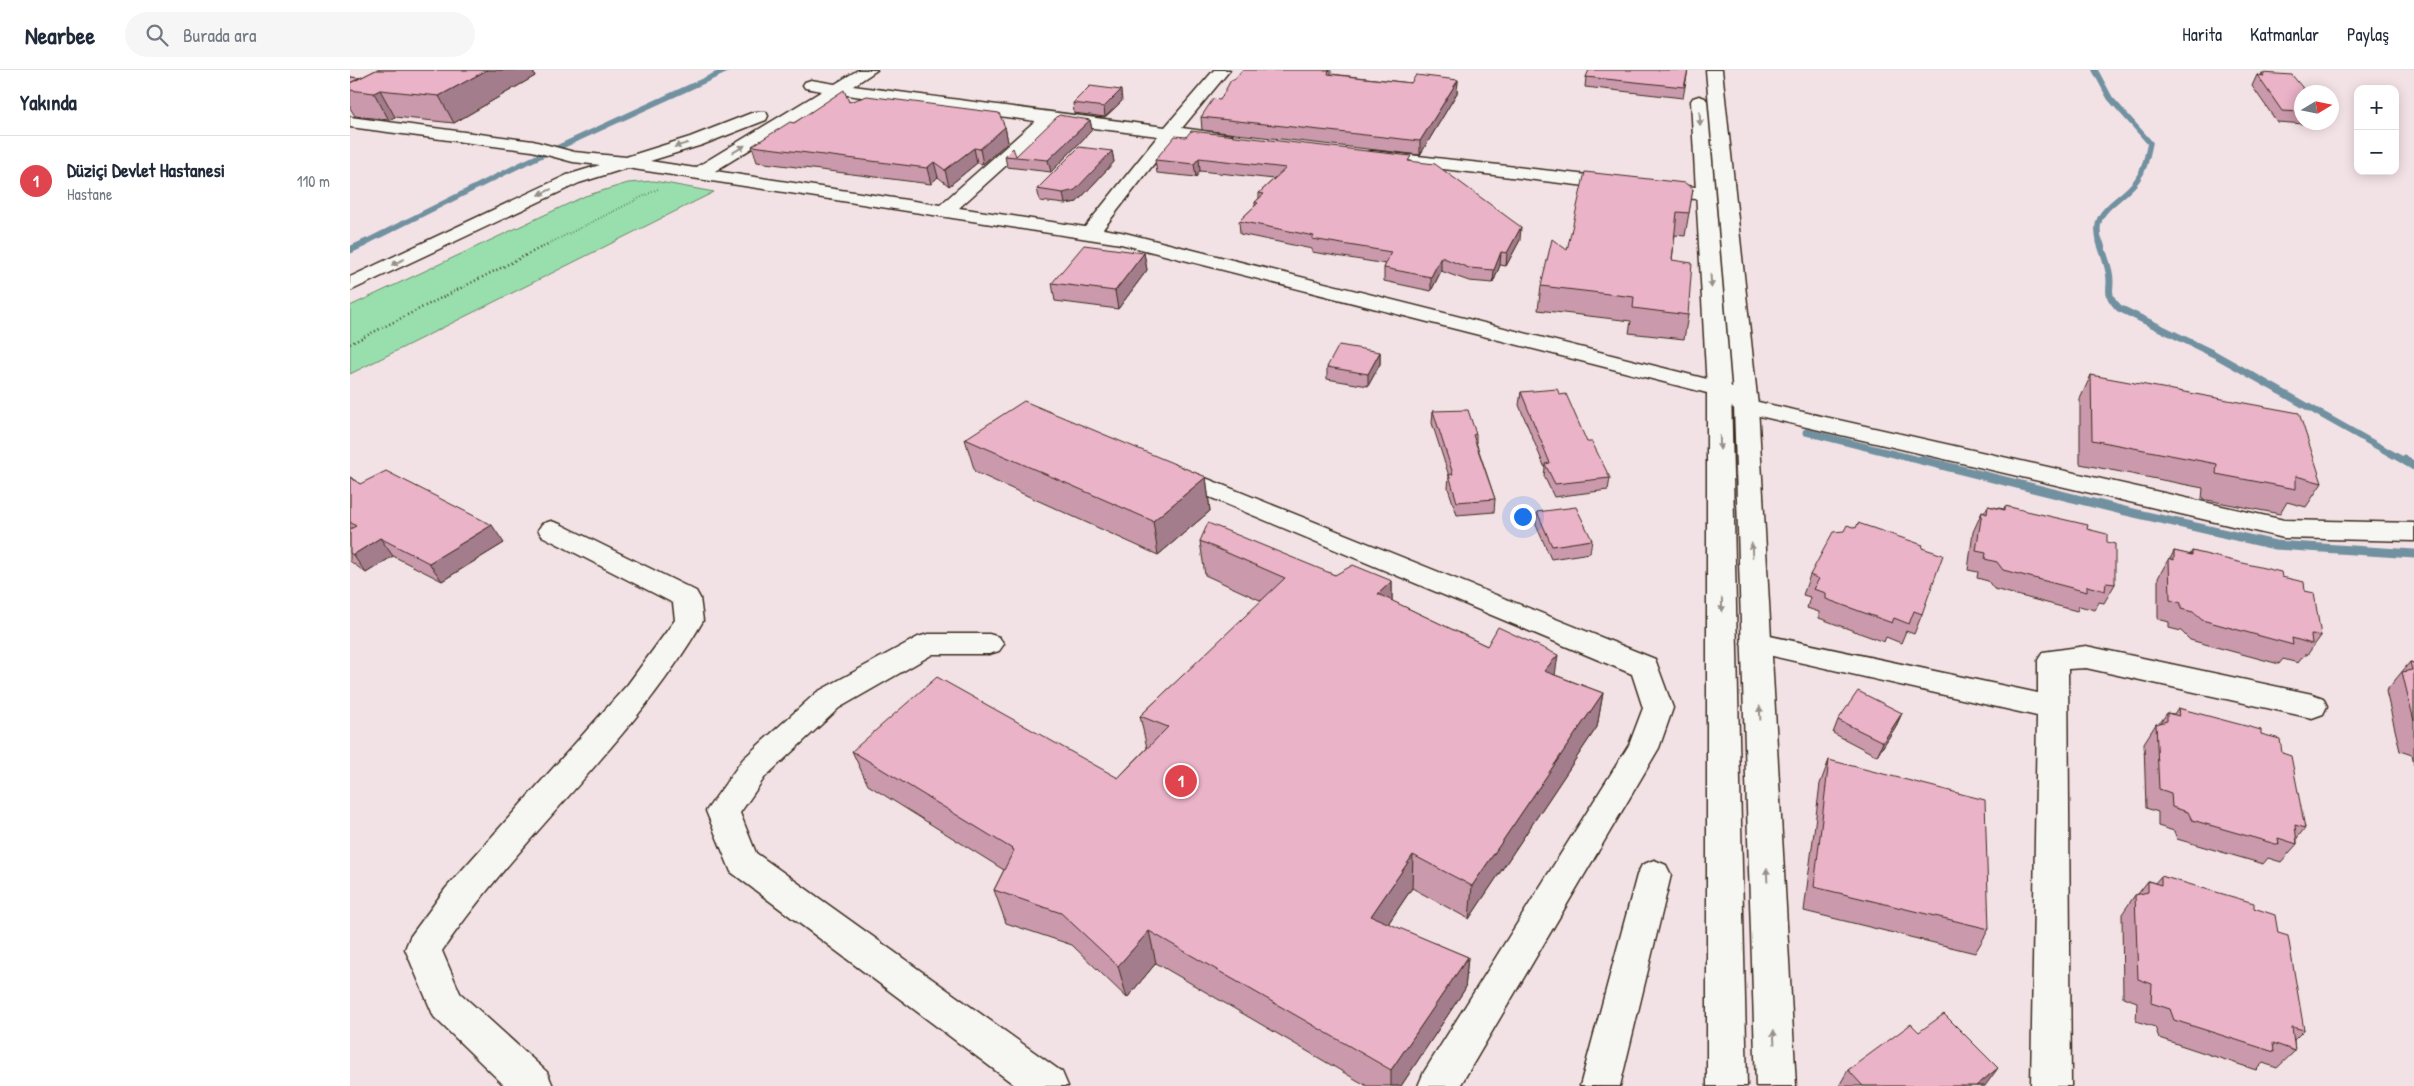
<!DOCTYPE html>
<html lang="tr">
<meta charset="utf-8">
<style>
body{margin:0;font-family:"Patrick Hand",sans-serif;background:#f6f6f7;color:#1f2937}
.controls{position:absolute;right:15px;top:15px;display:grid;overflow:hidden;border-radius:10px;box-shadow:0 2px 12px #0003}
.controls button{width:45px;height:45px;display:grid;place-items:center;padding:0;border:0;border-bottom:1px solid #e0e1e3;background:#fff;color:#1f2937;font:25px sans-serif}
.compass{position:absolute;left:1944px;top:15px;width:45px;height:45px;border-radius:50%;background:#fff;box-shadow:0 2px 12px #0003;rotate:80deg}
.you{position:absolute;left:1172px;top:446px;width:18px;height:18px;margin:-12px;border:4px solid #fff;border-radius:50%;background:#1a73e8;box-shadow:0 0 0 8px #1a73e833}
.badge{display:grid;place-items:center;width:32px;height:32px;border-radius:50%;background:#b45309;color:#fff;font-size:16px;font-weight:700}
.pin{position:absolute;translate:-50% -50%;border:2px solid #fff;box-shadow:0 1px 5px #0006}
.list{margin:0;padding:0;list-style:none}
h2{display:flex;justify-content:space-between;align-items:center;height:65px;margin:0;padding:0 20px;font-size:21px}
h2 small{font-size:16px;font-weight:400;color:#747a83}
.list li{display:grid;grid-template-columns:32px 1fr auto;gap:15px;align-items:center;box-sizing:border-box;height:90px;padding:0 20px;border-top:1px solid #e0e1e3}
.list b{display:block;font-size:19px;white-space:nowrap}
.list p{margin:0;font-size:16px;white-space:nowrap;color:#747a83}
.list em{font-size:16px;font-style:normal;color:#747a83}
.icon{flex:none;width:28px;height:28px;fill:none;stroke:currentColor;stroke-width:2;stroke-linecap:round;stroke-linejoin:round}
.map{position:relative;flex:none;width:2064px;height:1016px;overflow:hidden}
header{display:flex;align-items:center;gap:30px;box-sizing:border-box;height:70px;padding:0 25px;background:#fff;border-bottom:1px solid #e0e1e3}
header strong{font-size:24px}
nav{display:flex;gap:28px;margin-inline-start:auto;font-size:18px}
.search{width:350px;height:45px;background:#f6f6f7;display:flex;align-items:center;gap:12px;box-sizing:border-box;padding:0 18px;border-radius:28px;color:#747a83;font-size:19px}
main{display:flex}
aside{flex:1;background:#fff}
.map>svg:first-child{display:block}
.green{fill:#98dfad;stroke:#6a8466}
.lines{fill:none;stroke-linecap:round;stroke-linejoin:round}
.stream-far2{stroke:#7191a0;stroke-width:5.5}
.stream-far1{stroke:#7191a0;stroke-width:7}
.stream{stroke:#7191a0;stroke-width:9}
.minor-casing{stroke:#3b2a1e;stroke-width:3}
.major-casing{stroke:#3b2a1e;stroke-width:3}
.path-far1{stroke:#3b2a1e;stroke-width:2;stroke-dasharray:0.5 2.5;stroke-linecap:butt}
.path{stroke:#3b2a1e;stroke-width:2.5;stroke-dasharray:1 3;stroke-linecap:butt}
.minor{fill:#f6f6f2;fill-rule:evenodd}
.major{fill:#f6f6f2;fill-rule:evenodd}
.wall{fill:#ca9aac;stroke:#3b2a1e}
.shaded-wall{fill:#a47d8c;stroke:#3b2a1e}
.building{fill:#ebb3c8;stroke:#3b2a1e}
.oneway{fill:#989088}
</style>
<header>
<strong>Nearbee</strong>
<div class="search"><svg class="icon" aria-label="search" viewBox="0 0 24 24"><circle cx="10" cy="10" r="6"/><path d="M15 15l6 6"/></svg>Burada ara</div>
<nav><a>Harita</a><a>Katmanlar</a><a>Paylaş</a></nav>
</header>
<main>
<aside>
<h2>Yakında<small></small></h2>
<ul class="list">
<li><span class="badge" style="background:#e0444e">1</span><div><b>Düziçi Devlet Hastanesi</b><p>Hastane</p></div><em>110 m</em></li>
</ul>
</aside>
<div class="map">
<svg width="2064" height="1016" viewBox="0 0 2064 1016">
<rect width="100%" height="100%" fill="#f3e2e5"/>
<filter id="ink" filterUnits="userSpaceOnUse"><feTurbulence type="fractalNoise" baseFrequency=".02" numOctaves="2"/><feDisplacementMap in="SourceGraphic" scale="10" xChannelSelector="R" yChannelSelector="G"/><feConvolveMatrix kernelMatrix="1 2 1 2 8 2 1 2 1" color-interpolation-filters="sRGB"/></filter>
<g filter="url(#ink)">
<path class="green" d="M304 111 364 122 0 304V236L235 126 278 113Z"/>
<g class="lines">
<path class="stream-far2" d="M1745 0 1760 28 1800 73C1797 86 1795 99 1787 110 1771 133 1739 138 1750 173
M14 173 170 95 377 0"/>
<path class="stream-far1" d="M1750 172C1753 182 1757 192 1759 202 1763 220 1753 222 1769 238L1864 284 2056 392
M0 180 17 172
M1456 362 1576 392"/>
<path class="stream" d="M1571 390 1775 441 1925 475 2064 484
M2054 390 2064 396"/>
<g class="minor-casing">
<path id="minor" d="M508 0H527L503 16 815 57 864 0H880L832 58 882 65 885 69 882 73 876 74 824 68 753 159 771 162 1377 314 1404 331 1934 450 2064 453V471L1934 468 1388 341 1361 324 771 174 277 98 229 113 0 221V207L217 105 250 95 223 92 182 81 0 57V47L183 71 224 82 276 87 340 67 404 42H416L418 46 416 50 352 75 300 91 345 98 472 21 455 18 453 15 455 12 461 10 485 14ZM490 24 685 51 590 135 365 101ZM703 53 808 66 735 157 609 138Z
M1023 81 1354 118 1361 120 1363 124 1361 128 1354 130 1017 90 1014 86 1017 82Z
M823 395 1305 589 1323 638 1309 678 1110 1016H1068L1074 1002 1279 675 1293 638 1282 604 814 408 810 403 814 398Z
M201 451 210 454 346 521 350 528 353 551C282 673 171 765 92 881L110 923 197 1002 203 1016H155L84 947 55 879 60 867 96 818 278 614 325 550 323 533 192 466 188 460 192 454Z
M1406 563 1688 623V590L1693 582 1736 576 1962 624 1973 628 1977 636 1973 644 1962 648 1736 598 1718 599 1721 1016H1681L1687 646 1396 580 1391 573 1396 566Z
M578 564H639L649 567 654 574 649 581 639 584H583L489 638 415 707 390 743 406 783 712 1002 718 1016H666L381 802 356 741 393 689 467 622 568 567Z
M1304 790 1316 795 1321 805 1270 1016H1230L1287 805 1292 795Z"/>
</g>
<g class="major-casing">
<path id="major" d="M1356 0H1372L1408 336 1446 1016H1406L1384 336Z
M1349 26 1355 28 1357 31 1381 319 1397 1016H1357V319L1341 31 1343 28Z"/>
</g>
<path class="path-far1" d="M200 173 310 118"/>
<path class="path" d="M0 274 202 172"/>
<use href="#minor" class="minor"/>
<use href="#major" class="major"/>
</g>
<path class="wall" d="M26 0H182L185 6 104 53 45 47 39 50 5 46 0 38V7L10 8Z
M981 0V4L1061 13 1108 10 1107 23 1070 85 852 60 851 47 870 30Z
M1338 0 1333 28 1235 17 1236 7Z
M1912 3 1952 22V52H1970L1969 55 1927 52 1902 16 1907 5 1911 6Z
M772 31 755 47 724 43 723 33Z
M499 32 655 57 658 72 633 94 627 93 599 116 588 107 581 114 407 92 402 76 444 53Z
M740 50 742 60 701 102 657 97 655 86H666Z
M836 67 1061 91 1170 170 1156 196 1150 195 1143 213 1119 211 1091 201 1081 221 1034 211V198L1036 194 962 182V179L890 164 889 151 905 136V132L909 128V123L924 109 850 101 846 107 807 103 805 90Z
M762 81 764 92 727 132 715 134 690 131 687 119Z
M1343 119 1335 166 1325 165 1322 190 1338 245 1334 269 1279 263 1281 251 1188 240 1191 216 1217 180Z
M794 183 797 200 768 239 705 231 702 213Z
M1030 282V294L1018 316 977 309V297Z
M1741 305 1972 413 1956 437 1937 432 1930 444 1852 429 1853 418 1730 394V329Z
M1171 322 1237 372 1260 408 1258 420 1204 427 1194 406 1195 398 1169 335Z
M1083 341 1126 364V372L1145 429 1144 442 1107 445 1098 418 1099 406 1082 353Z
M615 369 856 407 860 441 808 485 625 402Z
M0 407 10 414 154 473 92 511 43 486 16 503 0 491Z
M1638 436 1654 439 1655 436 1737 459 1757 472 1765 514 1754 533 1749 532 1745 540 1729 536 1727 541 1644 519 1638 511 1627 508 1628 502 1618 500 1623 462 1632 442 1634 443Z
M1187 442 1242 470 1240 483 1201 489 1186 455Z
M1494 461 1572 478V544L1564 564 1556 561 1551 573 1536 567 1534 572 1469 548V542L1457 538 1460 527 1453 525 1460 505Z
M850 471 985 505 1042 511V531L1137 576 1205 605 1253 623 1247 657 1119 849 1062 818 1038 854 1118 887 1115 919 1051 1016H1017L806 893 777 928 722 875 656 853 644 820 654 800 518 715 502 681 768 708 797 678 790 646 912 531 855 505Z
M1824 481 1840 485 1842 481 1932 507 1955 521 1971 566 1957 585H1954L1948 593 1933 589 1929 594 1840 570 1831 561 1819 558V552L1808 549V508L1819 488 1820 489Z
M2060 592 2064 593V695L2062 685 2050 681 2036 621Z
M1828 638 1911 664 1932 683 1955 758 1947 768V774L1931 792 1918 788 1913 794 1827 769 1824 761 1808 756V742L1796 738 1794 673 1806 654 1810 653 1817 643 1824 644Z
M1552 643 1546 656 1527 686 1483 663 1488 650Z
M1479 690 1639 859 1625 883 1454 841 1470 714Z
M1811 806 1904 838 1928 863 1954 960 1944 970 1945 981 1927 998 1913 993 1906 1000 1809 968 1805 957 1786 951 1787 932 1773 927 1772 844 1785 825 1788 824 1798 811 1805 813Z
M1569 962 1635 1016H1489L1498 1000Z"/>
<path class="shaded-wall" d="M137 0H182L185 6 104 53 89 26Z
M1108 10 1107 23 1070 85V71Z
M30 20 45 47 39 50 24 23Z
M771 20 772 31 755 47 754 37Z
M740 50 742 60 701 102 698 90Z
M655 57 658 72 633 94 630 79Z
M624 78 627 93 599 116 595 100Z
M762 81 764 92 727 132 715 134 713 123Z
M849 88 850 101 846 107 844 94Z
M584 92 588 107 581 114 577 98Z
M1171 157 1170 170 1156 196 1157 183Z
M1151 182 1150 195 1143 213 1144 200Z
M794 183 797 200 768 239 765 221Z
M1091 187V201L1081 221V207Z
M1030 282V294L1018 316V304Z
M856 407 860 441 808 485 803 451Z
M142 455 154 473 92 511 79 493Z
M30 468 43 486 16 503 3 485Z
M1042 511V545L1028 524Z
M1208 585 1203 619 1194 601Z
M1253 623 1247 657 1119 849 1122 816Z
M1552 643 1546 656 1527 686 1533 672Z
M1063 785 1062 818 1021 879V846Z
M799 861 806 893 777 928 768 896Z
M1118 887 1115 919 1051 1016H1041V1000Z
M1648 998 1635 1016H1626Z"/>
<path class="building" d="M26 0H137L89 26 30 20 24 23 0 20V13Z
M892 0H979L978 4 1061 13 1066 5 1108 10 1070 71 851 47 863 29 870 30 881 10H884Z
M1239 0H1338L1334 17 1236 7Z
M1912 3 1942 5 1956 22H1952V42L1932 41 1907 5 1914 6Z
M0 7 10 8 0 13Z
M740 16 771 20 754 37 723 33Z
M494 20 499 32 517 26 649 43 655 57 630 79 624 78 595 100 584 92 577 98 402 76 440 52 444 53Z
M709 45 740 50 698 90 655 86 663 78 666 86Z
M841 61 1061 86 1058 91 1085 94 1171 157 1157 183 1151 182 1144 200 1119 198 1091 187 1081 207 1034 198 1041 182 962 169 964 166 889 151 908 133 905 132 914 124 909 123 936 98 849 88 844 94 805 90 825 66 836 67Z
M729 77 762 81 725 120 713 123 687 119Z
M1235 102 1335 113 1343 119 1339 143 1327 142 1322 190 1342 193 1338 245 1283 238 1284 227 1191 216 1202 169 1217 180Z
M734 175 794 183 765 221 702 213Z
M989 275 1030 282 1018 304 977 297Z
M1741 305 1949 343 1972 413 1946 406V419L1866 404 1867 394 1742 370Z
M1207 319 1210 325 1216 324 1237 372H1242L1260 408 1205 414 1195 394 1200 393 1171 322Z
M674 331 856 407 803 451 615 369Z
M1118 340 1126 364 1123 365 1145 429 1107 432 1099 405 1103 404 1083 341Z
M36 401 142 455 79 493 30 468 3 485 0 483V459L6 456 0 452V407L10 414Z
M1638 436 1655 440V436L1738 455 1737 459 1757 464V472L1765 474V514L1756 513 1755 521 1737 516V522L1653 500 1647 492 1635 489 1636 483 1626 481 1632 442 1637 444Z
M1226 437 1242 470 1202 476 1187 442Z
M858 453 985 505 1003 495 1042 511 1028 524 1137 576 1148 557 1208 585 1194 601 1253 623 1122 816 1063 785 1021 846 1118 887 1041 1000 799 861 768 896 711 843 644 820 664 780 502 681 587 607 768 708 818 657 790 646 935 508 850 471Z
M1508 453 1573 475 1572 478 1593 485 1572 544 1564 541 1559 554 1544 548 1542 553 1476 529V523L1463 519 1469 509 1460 505 1483 462 1494 461 1497 455 1506 458Z
M1824 481 1842 485V481L1931 502 1932 507 1954 512 1955 521 1964 523 1971 566 1961 565 1962 574 1942 568 1943 575 1852 550 1843 542 1831 539V533L1820 530 1819 488 1824 490Z
M2060 592 2064 593V651L2052 602 2062 600Z
M1508 621 1552 643 1533 672 1488 650Z
M1828 638 1911 660V664L1930 669 1932 683 1941 686 1955 758 1945 755 1947 774 1928 768 1929 775 1842 750 1838 742 1822 737 1821 723 1809 719 1806 654 1817 651V643L1829 646Z
M1479 690 1635 730 1639 859 1464 817Z
M1811 806 1904 833V838L1925 845 1928 863 1938 866 1954 960 1942 957 1945 981 1923 973 1924 982 1824 950 1820 939 1801 933 1802 914 1788 909 1785 825 1798 822V811L1811 815Z
M1594 944 1648 998 1626 1016H1513L1498 1000 1561 954 1569 962Z"/>
<defs><path id="oneway-solid" d="M-6-.8H1V-3.2L6.5 0L1 3.2V.8H-6Z" transform="scale(1.25)"/></defs>
<g class="oneway">
<use href="#oneway-solid" transform="translate(1350 49) rotate(86)"/>
<use href="#oneway-solid" transform="translate(331 75) rotate(163)"/>
<use href="#oneway-solid" transform="translate(389 79) rotate(-31)"/>
<use href="#oneway-solid" transform="translate(195 122) rotate(155)"/>
<use href="#oneway-solid" transform="translate(48 192) rotate(155)"/>
<use href="#oneway-solid" transform="translate(1361 211) rotate(86)"/>
<use href="#oneway-solid" transform="translate(1370 373) rotate(89)"/>
<use href="#oneway-solid" transform="translate(1402 480) rotate(-93)"/>
<use href="#oneway-solid" transform="translate(1372 535) rotate(89)"/>
<use href="#oneway-solid" transform="translate(1410 643) rotate(-93)"/>
<use href="#oneway-solid" transform="translate(1417 805) rotate(-93)"/>
<use href="#oneway-solid" transform="translate(1424 967) rotate(-93)"/>
</g>
</g>
</svg>
<div class="controls">
<button>+</button>
<button>−</button>
</div>
<svg class="compass" viewBox="-18 -18 36 36"><path d="M0-13l5 13h-10z" fill="#e53935"/><path d="M0 13l5-13h-10z" fill="#747a83"/></svg>
<div class="you"></div>
<div class="pin badge" style="left:831px;top:711px;background:#e0444e">1</div>
</div>
</main>
